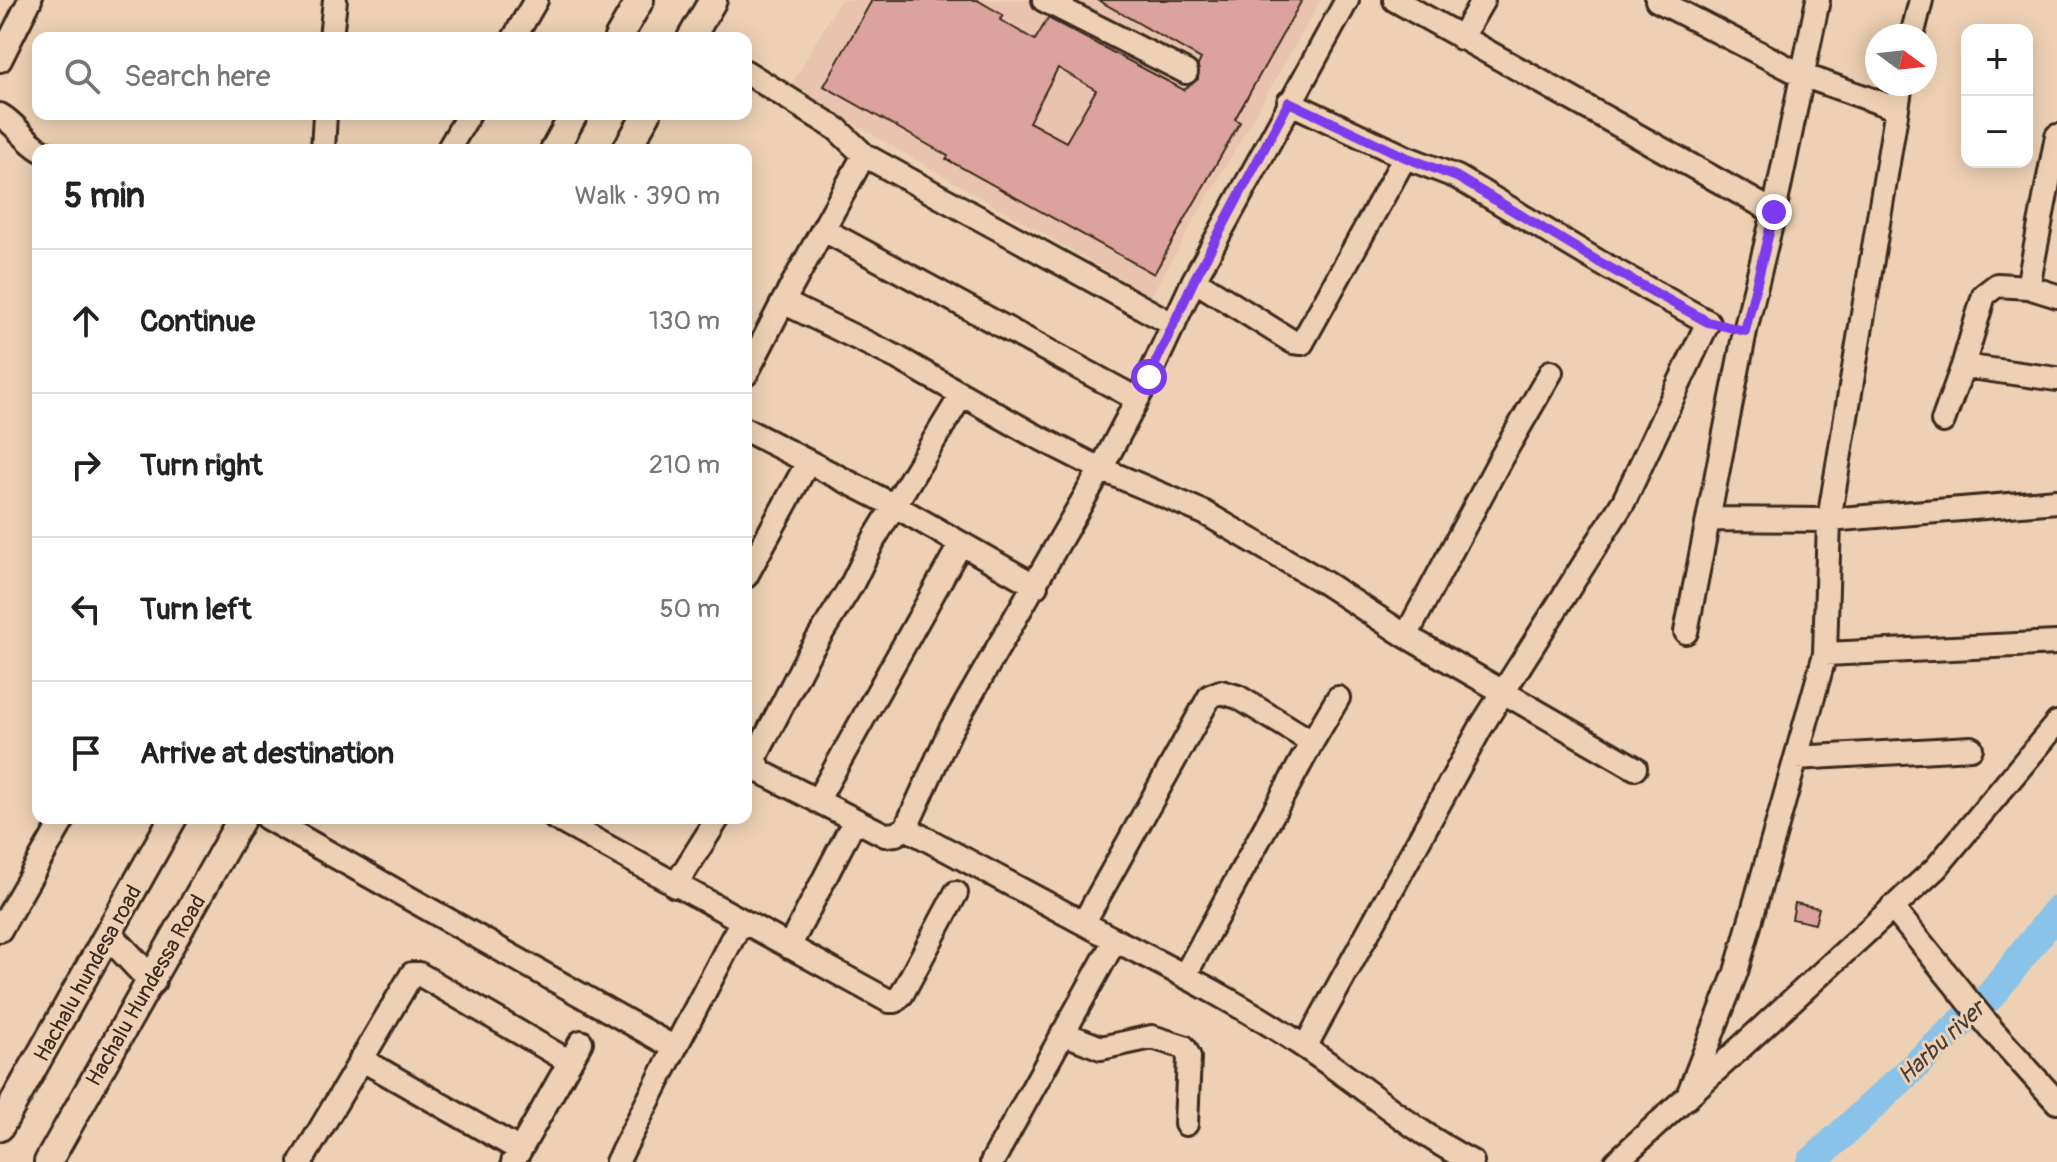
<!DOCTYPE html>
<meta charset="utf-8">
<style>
body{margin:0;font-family:Pangolin,sans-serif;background:#f6f6f6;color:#222}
.controls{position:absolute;right:24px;top:24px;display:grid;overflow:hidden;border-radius:16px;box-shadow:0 4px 20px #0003}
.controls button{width:72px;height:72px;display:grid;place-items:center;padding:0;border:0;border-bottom:2px solid #e0e0e0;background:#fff;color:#222;font:40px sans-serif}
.compass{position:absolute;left:1865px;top:24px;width:72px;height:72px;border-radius:50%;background:#fff;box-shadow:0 4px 20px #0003;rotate:105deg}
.stop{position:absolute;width:24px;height:24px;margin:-18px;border:6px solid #7c3aed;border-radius:50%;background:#fff}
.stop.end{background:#7c3aed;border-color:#fff;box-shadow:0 2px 8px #0008}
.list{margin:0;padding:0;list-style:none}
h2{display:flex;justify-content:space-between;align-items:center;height:104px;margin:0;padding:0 32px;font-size:34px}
h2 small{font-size:26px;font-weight:400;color:#767676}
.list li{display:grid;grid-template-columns:52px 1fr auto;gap:24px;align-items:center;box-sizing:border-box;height:144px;padding:0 32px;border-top:2px solid #e0e0e0}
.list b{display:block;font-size:30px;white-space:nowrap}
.list em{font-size:26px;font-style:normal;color:#767676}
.icon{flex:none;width:44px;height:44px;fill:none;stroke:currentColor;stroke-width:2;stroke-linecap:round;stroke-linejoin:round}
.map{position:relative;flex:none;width:2057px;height:1162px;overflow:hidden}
.search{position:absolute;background:#fff;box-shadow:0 4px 20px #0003;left:32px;top:32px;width:720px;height:88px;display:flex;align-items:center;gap:20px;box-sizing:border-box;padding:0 28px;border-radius:16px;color:#767676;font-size:30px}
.panel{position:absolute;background:#fff;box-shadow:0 4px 20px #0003;left:32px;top:144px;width:720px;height:680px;border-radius:16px}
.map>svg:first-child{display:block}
.built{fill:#e9c3ad}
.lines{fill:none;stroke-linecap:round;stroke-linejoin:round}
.river{stroke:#8ac3e9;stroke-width:30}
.building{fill:#dca29d;stroke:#3b2a1e;stroke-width:2;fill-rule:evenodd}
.minor-casing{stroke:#3b2a1e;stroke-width:28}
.major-casing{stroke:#3b2a1e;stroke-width:32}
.minor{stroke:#eed1b4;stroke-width:22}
.major{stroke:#eed1b4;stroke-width:26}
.route{stroke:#7c3aed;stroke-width:10}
.labels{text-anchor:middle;stroke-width:6;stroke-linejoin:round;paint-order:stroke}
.street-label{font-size:22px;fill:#3b2a1e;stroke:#eed1b4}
.water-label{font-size:24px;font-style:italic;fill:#47413c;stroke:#eed1b4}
</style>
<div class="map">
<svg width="2057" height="1162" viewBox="0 0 2057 1162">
<rect width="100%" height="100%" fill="#eed1b4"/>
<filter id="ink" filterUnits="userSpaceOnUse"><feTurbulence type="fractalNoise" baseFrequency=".0125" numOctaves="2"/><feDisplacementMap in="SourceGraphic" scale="16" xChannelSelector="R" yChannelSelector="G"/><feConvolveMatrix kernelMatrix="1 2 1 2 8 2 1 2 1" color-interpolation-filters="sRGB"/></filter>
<g filter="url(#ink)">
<path class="built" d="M840 0H1321L1151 296 790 87Z"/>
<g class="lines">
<path class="river" d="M1812 1162 1992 994 2057 911"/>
</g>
<path class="building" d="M872 0H977L1003 15 1000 20 1035 40 1048 18 1184 90 1198 79V65L1201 59 1098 0H1302L1235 119 1240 122 1154 274 946 159 948 156 824 86ZM1058 68 1096 90 1066 142 1029 122Z
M1795 903 1819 908 1815 924 1792 919Z"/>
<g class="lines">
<g class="minor-casing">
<path id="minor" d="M1044 0 1186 72
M1395 0 1774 212
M1657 0 1802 75 1895 108
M1912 36 1921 0
M331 38 335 0
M514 38 536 0
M1461 38 1483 0
M0 60 30 0
M746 72 837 129 864 155 1174 325
M1289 102 1405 157 1457 177 1599 262 1708 322 1624 501 1481 727 1305 1047
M0 115C16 124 25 141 41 150
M2057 136 2028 287 2057 296
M323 150 325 114
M448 150 469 114
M824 230 1137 399
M1194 280 1293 342 1302 343 1405 157
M783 302 898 358 1030 433 1101 469 1205 513 1325 583 1406 636 1635 768
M1963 366 2057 379
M746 374 783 302 864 155
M961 396 874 539 852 584 808 655 755 758 761 772 885 835 896 834 906 828 950 731 1101 469 1149 377 1194 280 1347 0
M1943 421 1963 366 1984 295 1997 285 2028 287
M746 430 895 506 1036 586
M1708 519 1829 520 2057 501
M746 576 808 462
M1686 632 1745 331 1774 212 1818 0
M1406 636 1501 458 1551 372
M1825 654 2057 643
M1312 742 1338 698
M1796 758 1971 748
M817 801 960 545
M267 818 675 1048 617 1162
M555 818 889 1001H895L902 994 956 893
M906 828 1115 940 992 1162
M675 886 718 818
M1892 907 1992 1030 2057 1102
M1084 922 1210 696 1221 692 1238 697 1312 742 1185 975
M0 930 64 818
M1115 940C1180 973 1246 1007 1306 1048 1362 1085 1412 1131 1472 1162
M789 947 848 833
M1063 1033 1101 1048 1152 1037 1184 1047 1189 1057 1186 1124
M675 1048 741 922
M361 1059 520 1150 513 1162
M1687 1098 1736 972 1825 654 1829 520 1901 84
M520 1150 581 1042
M301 1162 412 974H419L570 1062
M1616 1162 1936 868 2057 723"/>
</g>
<g class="major-casing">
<path id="major" d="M618 38 640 0
M691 38 713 0
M554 150 574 114
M626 150 647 114
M109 935 152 981
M0 1127 173 818
M48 1162 242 818"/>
</g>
<use href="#minor" class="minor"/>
<use href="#major" class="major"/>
</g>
</g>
<g class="lines" filter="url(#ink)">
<path class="route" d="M1149 377 1194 280 1289 102 1405 157 1457 177 1599 262 1708 322 1745 331 1774 212"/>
</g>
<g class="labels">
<g class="street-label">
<text transform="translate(87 973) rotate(-61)" y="8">Hachalu hundesa road</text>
<text transform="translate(145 990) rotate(-60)" y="8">Hachalu Hundessa Road</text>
</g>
<g class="water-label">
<text transform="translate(1941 1042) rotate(-43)" y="8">Harbu river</text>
</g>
</g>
</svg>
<div class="controls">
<button>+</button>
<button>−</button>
</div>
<svg class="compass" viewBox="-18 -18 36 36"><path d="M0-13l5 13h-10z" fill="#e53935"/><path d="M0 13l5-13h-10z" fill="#767676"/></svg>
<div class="stop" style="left:1149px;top:377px"></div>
<div class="stop end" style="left:1774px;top:212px"></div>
<div class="search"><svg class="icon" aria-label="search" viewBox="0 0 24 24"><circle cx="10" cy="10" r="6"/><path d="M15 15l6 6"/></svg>Search here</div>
<section class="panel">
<h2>5 min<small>Walk · 390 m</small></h2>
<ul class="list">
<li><svg class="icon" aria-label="ahead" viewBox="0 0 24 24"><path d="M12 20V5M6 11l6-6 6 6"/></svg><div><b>Continue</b></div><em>130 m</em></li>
<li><svg class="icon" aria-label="right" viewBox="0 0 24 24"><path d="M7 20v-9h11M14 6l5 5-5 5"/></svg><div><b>Turn right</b></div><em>210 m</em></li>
<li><svg class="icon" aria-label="left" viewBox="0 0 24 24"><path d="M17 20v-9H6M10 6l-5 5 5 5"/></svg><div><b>Turn left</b></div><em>50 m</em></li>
<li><svg class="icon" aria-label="arrive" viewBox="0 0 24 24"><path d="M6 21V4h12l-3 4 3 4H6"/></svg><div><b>Arrive at destination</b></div></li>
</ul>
</section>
</div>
